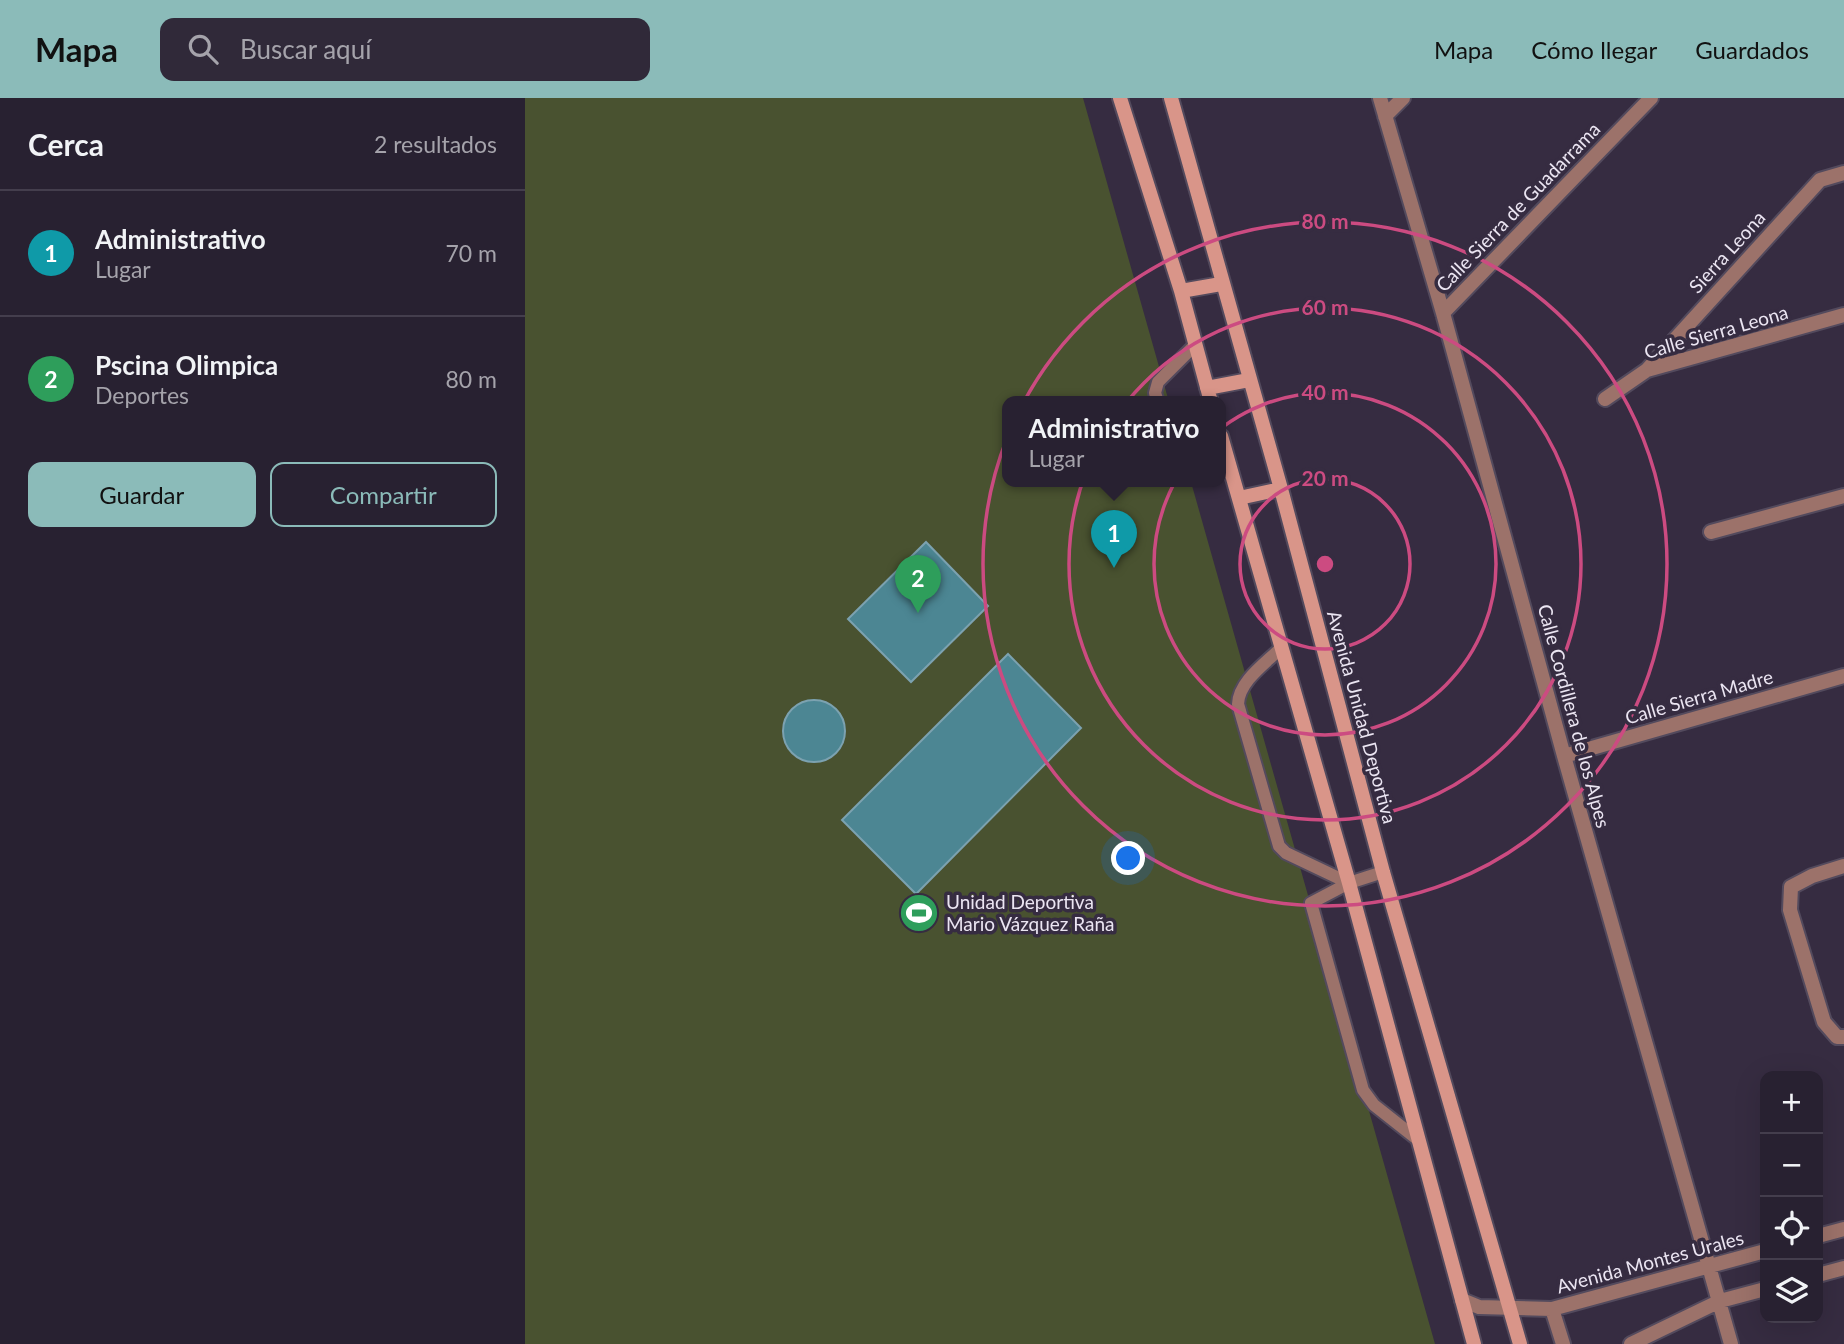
<!DOCTYPE html>
<html lang="es">
<meta charset="utf-8">
<style>
body{margin:0;font-family:Lato,sans-serif;background:#302939;color:#f1f3f6}
.controls{position:absolute;right:21px;bottom:21px;display:grid;overflow:hidden;border-radius:14px;box-shadow:0 7px 28px #0002}
.controls button{width:63px;height:63px;display:grid;place-items:center;padding:0;border:0;border-bottom:2px solid #443e4d;background:#282131;color:#f1f3f6;font:35px sans-serif}
.you{position:absolute;left:604px;top:761px;width:24px;height:24px;margin:-18px;border:5px solid #fff;border-radius:50%;background:#1a73e8;box-shadow:0 0 0 10px #1a73e833}
.badge{display:grid;place-items:center;width:46px;height:46px;border-radius:50%;background:#8bbbb9;color:#fff;font-size:23px;font-weight:700}
.pin{position:absolute;translate:-50% -58px;filter:drop-shadow(0 2px 4px #0008)}
.pin::after{content:'';position:absolute;top:37px;width:24px;height:21px;background:inherit;clip-path:polygon(0 0,100% 0,50% 100%)}
.popup{position:absolute;left:477px;top:298px;width:224px;height:91px;box-sizing:border-box;display:grid;place-content:center;border-radius:14px;background:#282131;filter:drop-shadow(0 2px 5px #0005);font-size:23px;white-space:nowrap;color:#a5a3ab}
.popup b{font-size:26px;color:#f1f3f6}
.popup::after{content:'';position:absolute;left:50%;top:100%;margin-left:-14px;border:14px solid transparent;border-top-color:#282131}
.list{margin:0;padding:0;list-style:none}
h2{display:flex;justify-content:space-between;align-items:center;height:91px;margin:0;padding:0 28px;font-size:30px}
h2 small{font-size:23px;font-weight:400;color:#a5a3ab}
.list li{display:grid;grid-template-columns:46px 1fr auto;gap:21px;align-items:center;box-sizing:border-box;height:126px;padding:0 28px;border-top:2px solid #443e4d}
.list b{display:block;font-size:26px;white-space:nowrap}
.list p{margin:0;font-size:23px;white-space:nowrap;color:#a5a3ab}
.list em{font-size:23px;font-style:normal;color:#a5a3ab}
.actions{display:flex;gap:14px;padding:21px 28px}
.actions a{flex:1;padding:16px 0;border:2px solid #8bbbb9;border-radius:14px;text-align:center;font-size:24px;color:#8bbbb9}
.actions .main{background:#8bbbb9;color:#111}
.icon{flex:none;width:38px;height:38px;fill:none;stroke:currentColor;stroke-width:2;stroke-linecap:round;stroke-linejoin:round}
.map{position:relative;flex:none;width:1319px;height:1246px;overflow:hidden}
header{display:flex;align-items:center;gap:42px;box-sizing:border-box;height:98px;padding:0 35px;background:#8bbbb9;color:#111}
header strong{font-size:33px}
nav{display:flex;gap:38px;margin-inline-start:auto;font-size:24px}
.search{width:490px;height:63px;background:#302939;display:flex;align-items:center;gap:18px;box-sizing:border-box;padding:0 24px;border-radius:14px;color:#a5a3ab;font-size:26px}
main{display:flex}
aside{flex:1;background:#282131}
.map>svg:first-child{display:block}
.green{fill:#495230}
.water{fill:#4c8693;stroke:#7ca2b0;stroke-width:2}
.lines{fill:none;stroke-linecap:round;stroke-linejoin:round}
.lane-casing{stroke:#534a5d;stroke-width:16}
.street-casing{stroke:#534a5d;stroke-width:18}
.secondary-casing{stroke:#534a5d;stroke-width:18}
.lane{stroke:#9c726a;stroke-width:12}
.street{stroke:#9c726a;stroke-width:14}
.secondary{stroke:#d99589;stroke-width:14}
.ring{fill:none;stroke:#cc4b81;stroke-width:3.5}
.labels{text-anchor:middle;stroke-width:7;stroke-linejoin:round;paint-order:stroke}
.street-label{font-size:19px;fill:#ebe5f2;stroke:#362c41}
.poi-label{font-size:19px;fill:#ebe5f2;stroke:#362c41;text-anchor:start}
.centre{fill:#cc4b81;stroke:#362c41;stroke-width:3.5}
.ring-label{font-size:21px;text-anchor:middle;font-weight:bold;fill:#cc4b81;stroke:#362c41;stroke-width:7;stroke-linejoin:round;paint-order:stroke}
</style>
<header>
<strong>Mapa</strong>
<div class="search"><svg class="icon" aria-label="search" viewBox="0 0 24 24"><circle cx="10" cy="10" r="6"/><path d="M15 15l6 6"/></svg>Buscar aquí</div>
<nav><a>Mapa</a><a>Cómo llegar</a><a>Guardados</a></nav>
</header>
<main>
<aside>
<h2>Cerca<small>2 resultados</small></h2>
<ul class="list">
<li><span class="badge" style="background:#0f9aa8">1</span><div><b>Administrativo</b><p>Lugar</p></div><em>70 m</em></li>
<li><span class="badge" style="background:#2e9e5b">2</span><div><b>Pscina Olimpica</b><p>Deportes</p></div><em>80 m</em></li>
</ul>
<div class="actions"><a class="main">Guardar</a><a>Compartir</a></div>
</aside>
<div class="map">
<svg width="1319" height="1246" viewBox="0 0 1319 1246">
<rect width="100%" height="100%" fill="#362c41"/>
<path class="green" d="M0 0H558L644 304H482V384H666L910 1246H0Z"/>
<path class="water" d="M401 444 463 508 386 584 323 521Z
M483 556 556 630 391 796 317 722Z
M258 633a31 31 0 1 1 62 0a31 31 0 1 1-62 0Z"/>
<g class="lines">
<g class="lane-casing">
<path id="lane" d="M633 304 630 295 633 284 670 247
M756 550C741 565 714 583 713 606L754 748 761 755 824 785
M858 774 824 785 786 805 838 992 849 1007 892 1041"/>
</g>
<g class="street-casing">
<path id="street" d="M855 0 918 215 1039 658 1206 1246
M860 18 878 0
M918 215 1126 0
M1122 272 1295 82 1319 75
M1080 301 1122 272 1319 217
M1186 434 1319 398
M1039 658 1319 578
M1319 768 1287 778 1266 789 1265 812 1299 924 1312 939H1319
M1293 1138 1319 1131
M1293 1177 1319 1170
M937 1202 954 1209 1027 1211 1240 1153
M1027 1211 1038 1246
M1106 1246 1195 1203 1240 1191"/>
</g>
<g class="secondary-casing">
<path id="secondary" d="M595 0 656 193 686 304
M646 0 756 391 858 774 995 1246
M656 193 696 186
M682 290 724 282
M696 338 824 785 949 1246
M714 400 756 391"/>
</g>
<use href="#lane" class="lane"/>
<use href="#street" class="street"/>
<use href="#secondary" class="secondary"/>
</g>
<g class="ring">
<circle cx="800" cy="466" r="85"/>
<circle cx="800" cy="466" r="171"/>
<circle cx="800" cy="466" r="256"/>
<circle cx="800" cy="466" r="342"/>
</g>
<defs>
<g id="stadium-disc" transform="scale(2.0125)"><circle r="9.5" fill="#2e9e5b" stroke="#362c41"/><path d="M0-5a6.5 5 0 1 0 0 10a6.5 5 0 1 0 0-10ZM-3.5-1.8h7v3.6h-7Z" fill="#fff"/></g>
</defs>
<g fill-rule="evenodd">
<use href="#stadium-disc" x="394" y="815"/>
</g>
<g class="labels">
<g class="street-label">
<text transform="translate(993 109) rotate(-46)" y="7">Calle Sierra de Guadarrama</text>
<text transform="translate(1202 154) rotate(-48)" y="7">Sierra Leona</text>
<text transform="translate(1191 234) rotate(-16)" y="7">Calle Sierra Leona</text>
<text transform="translate(1174 599) rotate(-16)" y="7">Calle Sierra Madre</text>
<text transform="translate(1049 618) rotate(75)" y="7">Calle Cordillera de los Alpes</text>
<text transform="translate(837 619) rotate(75)" y="7">Avenida Unidad Deportiva</text>
<text transform="translate(1125 1164) rotate(-15)" y="7">Avenida Montes Urales</text>
</g>
<g class="poi-label">
<text x="421" y="811">Unidad Deportiva<tspan x="421" dy="22">Mario Vázquez Raña</tspan></text>
</g>
</g>
<circle cx="800" cy="466" r="10" class="centre"/>
<g class="ring-label">
<text x="800" y="131">80 m</text>
<text x="800" y="217">60 m</text>
<text x="800" y="302">40 m</text>
<text x="800" y="388">20 m</text>
</g>
</svg>
<div class="controls">
<button>+</button>
<button>−</button>
<button><svg class="icon" aria-label="locate" viewBox="0 0 24 24"><circle cx="12" cy="12" r="6"/><path d="M12 2v4M12 18v4M2 12h4M18 12h4"/></svg></button>
<button><svg class="icon" aria-label="layers" viewBox="0 0 24 24"><path d="M12 4l9 5-9 5-9-5zM3 14l9 5 9-5"/></svg></button>
</div>
<div class="you"></div>
<div class="pin badge" style="left:589px;top:470px;background:#0f9aa8">1</div>
<div class="popup"><b>Administrativo</b>Lugar</div>
<div class="pin badge" style="left:393px;top:515px;background:#2e9e5b">2</div>
</div>
</main>
